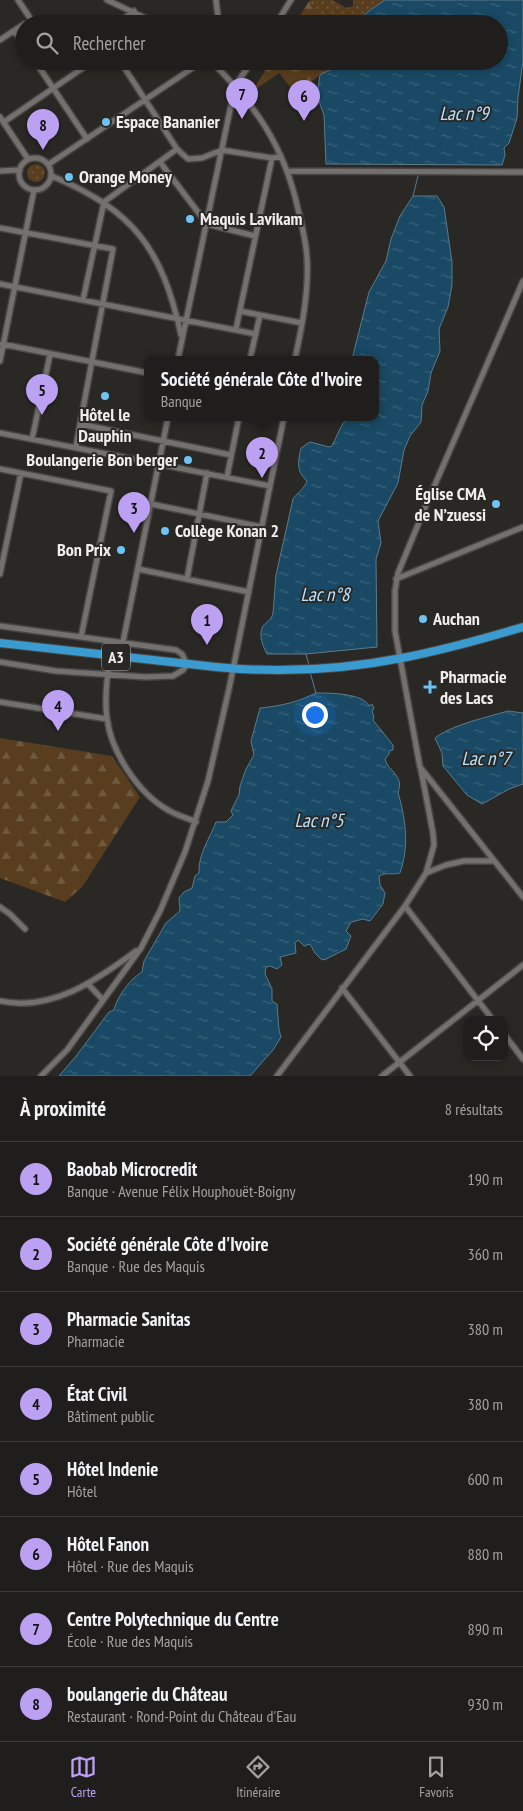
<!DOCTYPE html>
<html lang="fr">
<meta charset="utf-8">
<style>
body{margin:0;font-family:"PT Sans Narrow",sans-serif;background:#2d2b29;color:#f1f3f6}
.controls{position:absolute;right:15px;bottom:15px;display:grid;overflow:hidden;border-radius:10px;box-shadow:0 2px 8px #0003}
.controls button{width:45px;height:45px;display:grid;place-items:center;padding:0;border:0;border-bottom:1px solid #3d3c3b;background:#201e1c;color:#f1f3f6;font:25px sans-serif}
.you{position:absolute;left:314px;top:714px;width:18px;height:18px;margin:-12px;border:4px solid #fff;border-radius:50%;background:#1a73e8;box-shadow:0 0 0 8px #1a73e833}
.badge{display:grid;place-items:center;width:32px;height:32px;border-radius:50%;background:#bca0f2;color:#111;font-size:16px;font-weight:700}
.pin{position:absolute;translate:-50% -41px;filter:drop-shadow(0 1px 2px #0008)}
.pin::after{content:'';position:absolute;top:26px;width:18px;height:15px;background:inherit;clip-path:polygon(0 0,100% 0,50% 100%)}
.popup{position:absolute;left:144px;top:356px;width:235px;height:65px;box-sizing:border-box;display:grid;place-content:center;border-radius:10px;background:#201e1c;filter:drop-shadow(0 1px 4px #0005);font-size:16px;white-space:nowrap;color:#a2a2a3}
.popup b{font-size:19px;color:#f1f3f6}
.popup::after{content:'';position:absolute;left:50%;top:100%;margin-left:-10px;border:10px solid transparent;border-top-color:#201e1c}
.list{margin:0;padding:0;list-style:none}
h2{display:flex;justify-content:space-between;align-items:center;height:65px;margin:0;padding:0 20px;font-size:21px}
h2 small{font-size:16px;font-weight:400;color:#a2a2a3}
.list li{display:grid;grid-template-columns:32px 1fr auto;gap:15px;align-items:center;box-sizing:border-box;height:75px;padding:0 20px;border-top:1px solid #3d3c3b}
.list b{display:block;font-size:19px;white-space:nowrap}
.list p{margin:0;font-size:16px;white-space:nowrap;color:#a2a2a3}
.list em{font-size:16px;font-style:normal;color:#a2a2a3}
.icon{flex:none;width:28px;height:28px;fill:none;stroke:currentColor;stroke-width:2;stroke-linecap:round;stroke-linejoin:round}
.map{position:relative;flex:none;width:523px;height:1076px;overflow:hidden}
.search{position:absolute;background:#201e1c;box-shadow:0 2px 8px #0003;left:15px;right:15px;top:15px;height:55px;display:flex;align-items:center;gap:12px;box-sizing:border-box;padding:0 18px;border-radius:28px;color:#a2a2a3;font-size:19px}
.sheet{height:665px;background:#201e1c}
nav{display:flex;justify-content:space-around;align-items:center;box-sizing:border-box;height:70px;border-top:1px solid #3d3c3b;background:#201e1c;font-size:14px;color:#a2a2a3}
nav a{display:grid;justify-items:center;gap:2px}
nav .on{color:#bca0f2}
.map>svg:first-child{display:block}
.grass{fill:url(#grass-dots)}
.forest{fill:url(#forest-firs)}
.water{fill:url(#water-ripples);stroke:#5a7b8d}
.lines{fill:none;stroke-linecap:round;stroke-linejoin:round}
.stream{stroke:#5a7b8d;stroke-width:1}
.minor-casing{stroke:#484644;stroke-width:8}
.highway-casing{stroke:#484644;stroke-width:10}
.minor{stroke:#74706d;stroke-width:5}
.highway{stroke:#3a9bd0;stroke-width:8}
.poi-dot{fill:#6fc2f4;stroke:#2a2825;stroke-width:2}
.labels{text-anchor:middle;stroke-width:4;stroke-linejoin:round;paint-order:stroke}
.shield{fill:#2a2825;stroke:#b5b3b1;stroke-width:1}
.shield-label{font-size:16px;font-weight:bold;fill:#f1efed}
.poi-label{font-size:18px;font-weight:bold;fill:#f1efed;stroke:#2a2825;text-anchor:start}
.water-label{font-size:19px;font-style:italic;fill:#b8e3ff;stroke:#2a2825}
</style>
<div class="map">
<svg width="523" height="1076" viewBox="0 0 523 1076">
<defs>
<pattern id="grass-dots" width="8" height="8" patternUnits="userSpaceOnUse" patternTransform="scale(1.25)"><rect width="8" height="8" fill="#583e1e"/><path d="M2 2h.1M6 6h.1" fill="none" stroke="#705a3f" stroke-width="1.8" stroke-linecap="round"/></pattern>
<pattern id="forest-firs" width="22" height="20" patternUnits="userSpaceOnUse" patternTransform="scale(1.25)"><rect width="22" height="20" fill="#583e1e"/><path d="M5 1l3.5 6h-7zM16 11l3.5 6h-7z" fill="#705a3f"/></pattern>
<pattern id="water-ripples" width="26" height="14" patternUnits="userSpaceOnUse" patternTransform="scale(1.25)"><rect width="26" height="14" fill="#194964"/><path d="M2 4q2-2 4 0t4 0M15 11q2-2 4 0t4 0" fill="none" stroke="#3b647a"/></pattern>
</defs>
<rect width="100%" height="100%" fill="#2a2825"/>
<path class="grass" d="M310 0H333L346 8 353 6V0H385L370 10 355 24H313L316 22 321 12 310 6Z
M306 61H336L332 69 320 75 307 68 304 64Z
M27 173a9 9 0 1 1 18 0a9 9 0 1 1-18 0Z"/>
<path class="forest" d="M309 1 311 3 310 6 321 12 322 15 312 24H295Z
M271 61H306L304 64 307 68 320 75 295 93 279 73 252 92Z
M0 738 112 756 140 797 82 887 65 902 0 878Z"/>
<path class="water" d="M385 0H523V61L518 97 517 118 509 143 504 148 505 155 502 165 326 164 324 115 317 96 320 75 332 69 336 61H499V24H355L370 10Z
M413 196H437L444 207 452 262V285L448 307 439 329 440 351 431 373 428 391 422 405 421 422 410 436 404 450 398 483 378 521 381 543 376 559 377 647 306 654H267C263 646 258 635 263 626 267 621 271 621 273 613L276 575 293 499C297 493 305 488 307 481 296 471 298 462 301 448L310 442 329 447 332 446C347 415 341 417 376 417V359H352L369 292 386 261 391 239 400 216Z
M316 693C329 693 363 693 369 706L372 704 374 708 372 711 374 717 373 720 393 745V750L389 751V754L385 759C387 768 396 772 399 781 401 787 397 791 399 796 406 822 409 847 400 873 393 875 386 872 379 876L380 885 385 893 383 904 370 921 363 919 351 922 346 931 351 936 346 949 326 959 322 960 315 953 310 944 304 946 298 940 295 943 296 953 280 957 282 965 277 969 270 966 266 967 265 974 272 989V1001L277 1004 279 1030 281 1037 273 1050 250 1076H59L77 1055 109 1012 114 1010C117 997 130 979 142 972L144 961 166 923 180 911 179 898 184 892 192 888 195 876 199 873C198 854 210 838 216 822H226L233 815 231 811 239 795 240 786 246 769 254 755 251 741 260 708C281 706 298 702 316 693Z
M508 711 523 713V784L509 789 482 804 467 795 443 766 442 753 435 738C451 725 488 717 508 711Z"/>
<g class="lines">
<path class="stream" d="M413 196 419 172
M306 654 309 665
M310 672 316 693"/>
<g class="minor-casing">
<path id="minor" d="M18 0 34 24
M107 0 158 24
M216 0 219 24
M59 24 66 20 71 24
M117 24 134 11
M276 24 291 0
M14 31 24 44
M0 40 24 24
M35 61 87 139
M120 61 177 149 188 159 202 158 222 150 272 158 281 156
M211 61C256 106 284 146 298 209 302 225 306 241 307 258 309 292 302 326 295 359
M0 117 28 159
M4 122 93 61
M19 174a16 16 0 1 1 32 0a16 16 0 1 1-32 0Z
M160 162 207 224 255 236
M49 164 203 61
M0 171 20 170
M288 171 523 172
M52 176C134 211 162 248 181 335
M0 228 113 249 76 446
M523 281 427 503 398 573 395 591V631L420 767 523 897
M0 284 256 334
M83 300 104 202 177 149
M240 311 302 323
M236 329 272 158
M2 344 148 373
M178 359 235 86 252 61
M250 359 260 315
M0 361 34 190
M80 424 231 455
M0 433 270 486
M32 439 50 355
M0 469 111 491 81 637
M227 477 239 417
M151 504 262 527
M138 569 249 592
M0 574 21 473
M187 579 207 473
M396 579 523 527
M0 626 176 650 182 654 187 665 183 670 173 676 145 677 56 671 0 662
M123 642 168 417
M110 657C107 676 104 698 107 718 111 752 138 793 168 810 176 815 187 818 196 822
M0 702 107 719
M426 873 446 865 464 861H494
M405 906 493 1020
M0 907 10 914 25 929
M88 984 103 1000
M342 988 410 1076
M0 1001C52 1012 97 980 136 951
M504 1034 523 1059
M41 1076 67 1050 141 948 160 911 185 852 208 781 229 689 284 417
M277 1076 405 906 426 873 434 845 433 833 421 770
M382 1076 523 965"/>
</g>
<g class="highway-casing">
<path id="highway" d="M0 643 216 667C277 673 341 670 402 658 443 650 483 639 523 627"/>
</g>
<use href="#minor" class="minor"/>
<use href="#highway" class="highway"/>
</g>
<g class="poi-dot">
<circle cx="106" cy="122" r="5"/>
<circle cx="69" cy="177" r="5"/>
<circle cx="190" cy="219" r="5"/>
<circle cx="105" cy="396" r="5"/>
<circle cx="188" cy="460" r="5"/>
<circle cx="496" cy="504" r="5"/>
<circle cx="165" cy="531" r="5"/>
<circle cx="121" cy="550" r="5"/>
<circle cx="423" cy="619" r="5"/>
<path d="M427.5 679.5h5v5h5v5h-5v5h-5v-5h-5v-5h5z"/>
</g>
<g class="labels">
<rect class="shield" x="102" y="643.5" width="28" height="27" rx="4"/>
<g class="shield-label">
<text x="116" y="663">A3</text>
</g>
<g class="poi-label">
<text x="116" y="128">Espace Bananier</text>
<text x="79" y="183">Orange Money</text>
<text x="200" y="225">Maquis Lavikam</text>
<text x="105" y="421" text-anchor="middle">Hôtel le<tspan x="105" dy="21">Dauphin</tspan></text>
<text x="178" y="466" text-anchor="end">Boulangerie Bon berger</text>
<text x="486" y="500" text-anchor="end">Église CMA<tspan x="486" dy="21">de N’zuessi</tspan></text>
<text x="175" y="537">Collège Konan 2</text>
<text x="111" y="556" text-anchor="end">Bon Prix</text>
<text x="433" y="625">Auchan</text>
<text x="440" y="683">Pharmacie<tspan x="440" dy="21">des Lacs</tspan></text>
</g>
<g class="water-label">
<text x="464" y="120">Lac n°9</text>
<text x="325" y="601">Lac n°8</text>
<text x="486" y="765">Lac n°7</text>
<text x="319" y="827">Lac n°5</text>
</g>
</g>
</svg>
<div class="controls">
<button><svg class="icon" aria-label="locate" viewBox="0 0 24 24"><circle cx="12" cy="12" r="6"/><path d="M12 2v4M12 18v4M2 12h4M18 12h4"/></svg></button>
</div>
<div class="you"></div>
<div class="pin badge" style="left:207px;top:645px">1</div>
<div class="pin badge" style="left:262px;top:478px">2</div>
<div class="popup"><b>Société générale Côte d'Ivoire</b>Banque</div>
<div class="pin badge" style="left:134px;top:533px">3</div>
<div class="pin badge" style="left:58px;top:731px">4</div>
<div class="pin badge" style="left:42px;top:415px">5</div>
<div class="pin badge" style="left:304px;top:121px">6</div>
<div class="pin badge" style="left:242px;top:119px">7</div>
<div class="pin badge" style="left:43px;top:150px">8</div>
<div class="search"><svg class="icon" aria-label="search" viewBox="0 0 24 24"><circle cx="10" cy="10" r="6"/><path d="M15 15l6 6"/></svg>Rechercher</div>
</div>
<section class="sheet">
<h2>À proximité<small>8 résultats</small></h2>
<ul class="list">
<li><span class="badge">1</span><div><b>Baobab Microcredit</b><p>Banque · Avenue Félix Houphouët-Boigny</p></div><em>190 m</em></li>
<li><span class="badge">2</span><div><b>Société générale Côte d'Ivoire</b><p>Banque · Rue des Maquis</p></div><em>360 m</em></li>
<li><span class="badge">3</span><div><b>Pharmacie Sanitas</b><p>Pharmacie</p></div><em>380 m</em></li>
<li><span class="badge">4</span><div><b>État Civil</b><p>Bâtiment public</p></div><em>380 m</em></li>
<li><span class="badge">5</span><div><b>Hôtel Indenie</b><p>Hôtel</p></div><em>600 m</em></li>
<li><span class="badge">6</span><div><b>Hôtel Fanon</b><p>Hôtel · Rue des Maquis</p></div><em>880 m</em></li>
<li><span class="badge">7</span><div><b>Centre Polytechnique du Centre</b><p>École · Rue des Maquis</p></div><em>890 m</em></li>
<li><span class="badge">8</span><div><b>boulangerie du Château</b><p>Restaurant · Rond-Point du Château d'Eau</p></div><em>930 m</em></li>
</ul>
</section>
<nav>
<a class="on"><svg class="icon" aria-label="map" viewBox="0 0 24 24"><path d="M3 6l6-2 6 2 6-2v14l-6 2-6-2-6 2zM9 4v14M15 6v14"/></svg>Carte</a>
<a><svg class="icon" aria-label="directions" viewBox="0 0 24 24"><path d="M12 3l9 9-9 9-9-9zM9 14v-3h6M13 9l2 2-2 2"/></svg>Itinéraire</a>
<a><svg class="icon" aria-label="saved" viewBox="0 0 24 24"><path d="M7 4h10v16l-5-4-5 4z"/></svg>Favoris</a>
</nav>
